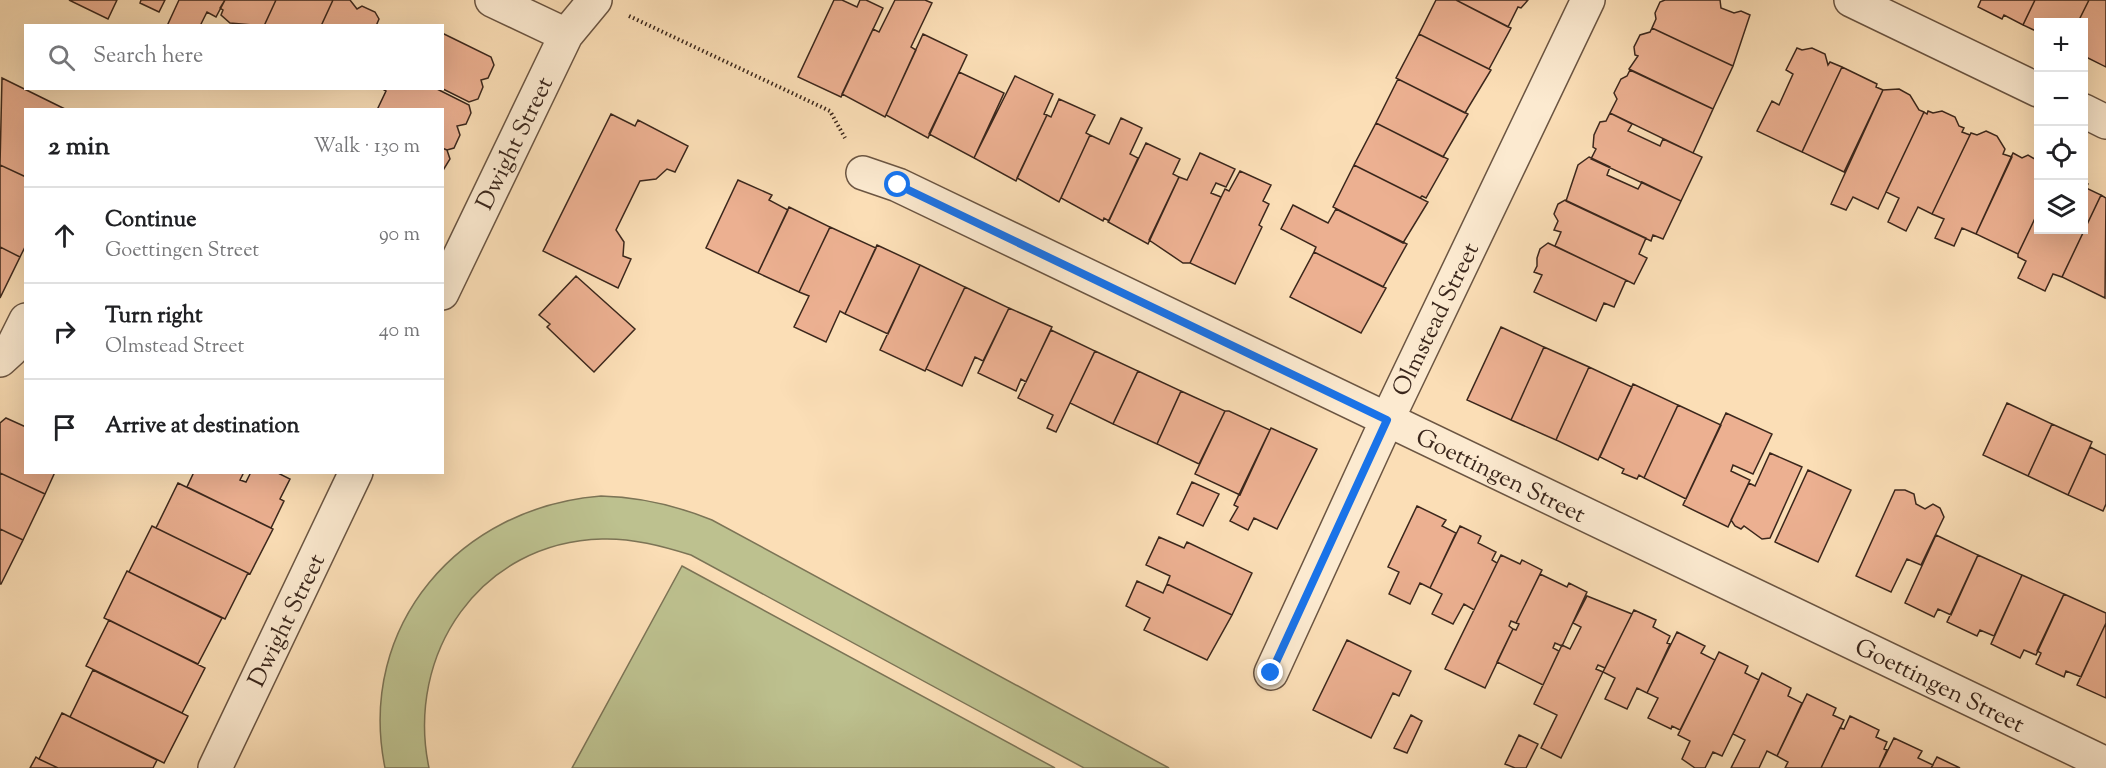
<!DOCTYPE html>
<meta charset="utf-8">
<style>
body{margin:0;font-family:"Sorts Mill Goudy",serif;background:#f6f6f6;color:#202124}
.controls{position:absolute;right:18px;top:18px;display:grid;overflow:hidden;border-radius:0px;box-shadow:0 6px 24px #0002}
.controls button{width:54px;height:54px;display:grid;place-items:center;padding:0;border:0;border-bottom:2px solid #e0e0e0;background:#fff;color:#202124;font:30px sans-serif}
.stop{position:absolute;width:18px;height:18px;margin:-14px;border:4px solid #1a73e8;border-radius:50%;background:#fff}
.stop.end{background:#1a73e8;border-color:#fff;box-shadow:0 2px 6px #0008}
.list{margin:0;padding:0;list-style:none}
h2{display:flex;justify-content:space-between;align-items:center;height:78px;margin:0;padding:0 24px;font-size:26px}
h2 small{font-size:20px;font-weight:400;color:#757577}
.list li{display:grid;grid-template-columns:39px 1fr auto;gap:18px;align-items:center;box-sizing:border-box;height:96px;padding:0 24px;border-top:2px solid #e0e0e0}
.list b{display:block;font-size:22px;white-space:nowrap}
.list p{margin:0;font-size:20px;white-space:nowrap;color:#757577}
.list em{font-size:20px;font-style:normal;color:#757577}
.icon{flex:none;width:33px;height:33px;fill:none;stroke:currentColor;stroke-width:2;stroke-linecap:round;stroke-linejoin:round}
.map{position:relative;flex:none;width:2106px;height:768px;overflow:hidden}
.search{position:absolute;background:#fff;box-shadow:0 6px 24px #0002;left:24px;top:24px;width:420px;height:66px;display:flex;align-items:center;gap:15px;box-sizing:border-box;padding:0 21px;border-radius:0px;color:#757577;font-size:22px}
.panel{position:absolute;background:#fff;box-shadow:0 6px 24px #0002;left:24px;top:108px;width:420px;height:366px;border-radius:0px}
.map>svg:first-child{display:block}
.green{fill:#bdc18f;stroke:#7c7456;stroke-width:1.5}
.building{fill:#ecb091;stroke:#3b271c;stroke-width:1.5}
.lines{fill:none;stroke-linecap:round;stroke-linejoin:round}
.minor-casing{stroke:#6b5542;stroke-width:36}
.path{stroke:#3b271c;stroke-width:4;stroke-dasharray:1.5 3;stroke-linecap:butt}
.minor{stroke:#fcead0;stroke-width:33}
.route{stroke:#1a73e8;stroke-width:8}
.labels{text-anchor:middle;stroke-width:4.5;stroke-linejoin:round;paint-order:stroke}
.street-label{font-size:24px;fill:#3b271c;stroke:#fcead0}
</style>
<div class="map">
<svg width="2106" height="768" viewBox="0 0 2106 768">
<rect width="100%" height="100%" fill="#fbdeb6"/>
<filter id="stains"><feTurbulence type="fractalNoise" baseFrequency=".00333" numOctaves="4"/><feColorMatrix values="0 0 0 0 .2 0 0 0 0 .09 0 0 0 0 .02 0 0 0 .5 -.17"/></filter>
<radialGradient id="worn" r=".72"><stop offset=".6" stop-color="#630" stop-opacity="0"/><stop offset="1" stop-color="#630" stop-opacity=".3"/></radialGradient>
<path class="green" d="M601 496C641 497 675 505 712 520L1169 768H1084L691 555C662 546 632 538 602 539 480 542 405 654 429 768H385C356 625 460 507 601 496Z
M682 566 1055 768H572Z"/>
<path class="building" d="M69 0H117L108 19Z
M141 0H165L159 12 140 3Z
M179 0H225L216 17 207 12 200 26H167Z
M225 0H276L264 26 230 23 221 15 223 10 220 8Z
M276 0H333L321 26H264Z
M333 0H350L357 9 362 6 375 12 379 19 376 26H321Z
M834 0H842L857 7 860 0H866L883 8 841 97 798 77Z
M895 0H925L932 3 911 47 916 50 885 117 842 94 873 29 879 32Z
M1436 0H1456L1511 28 1489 69 1419 34Z
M1456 0H1528L1521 8 1518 7 1508 27Z
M1720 0 1721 8 1734 13 1741 11 1750 15 1733 66 1652 28 1656 19 1655 13 1660 2 1665 0Z
M1981 0H2035L2023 25 2004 15 2002 19 1978 7Z
M2035 0H2089L2078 22H2038V32L2023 25Z
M2089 0H2106V67L2084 56V22H2078Z
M1652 28 1733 66 1713 109 1629 69 1638 56 1635 55 1634 47 1640 35 1650 32Z
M442 33 491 57 494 65 488 78 481 80 483 87 478 99 469 102 441 88Z
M923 34 967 55 928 138 886 115Z
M1419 34 1491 70 1465 113 1396 78Z
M1797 48 1802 50 1812 48 1825 54 1828 65 1830 62 1842 67 1802 152 1757 131 1772 101 1779 105 1793 74 1786 70Z
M1842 67 1877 84 1876 87 1883 90 1844 172 1802 152Z
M1630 70 1713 109 1693 153 1610 113 1617 99 1614 93 1621 79 1627 76Z
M959 72 1004 93 974 158 929 134Z
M1015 76 1053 94 1044 114 1047 115 1016 181 974 158Z
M2 78 67 110H26V177L0 165Z
M1398 79 1468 114 1443 157 1376 123Z
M435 88 469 105 471 113 466 124 457 126 460 135 454 148 447 150 442 148V110H377L386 91 381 88Z
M1899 89 1910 95 1919 110 1924 112 1878 209 1853 197 1846 210 1831 204 1883 90Z
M1059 99 1095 115 1086 133 1090 135 1059 202 1017 178 1047 115 1051 117Z
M1928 111 1933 113 1942 111 1955 117 1959 126 1964 128 1962 132 1970 135 1932 214 1918 207 1906 231 1888 222 1899 198 1886 192 1924 112 1927 114Z
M1610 113 1632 124 1628 131 1660 146 1663 139 1702 157 1681 201 1591 159 1596 149 1593 147 1594 135 1600 122 1606 121Z
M611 114 635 126 638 120 688 146 675 172 667 169 656 179 640 181 616 230 624 242 623 256 631 259 618 288 543 251Z
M1121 118 1142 128 1130 154 1138 158 1109 221 1104 218 1103 221 1061 198 1090 135 1109 144Z
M1376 123 1448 159 1426 198 1422 196 1420 198 1354 165Z
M1986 131 1997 136 2005 149 2003 154 2012 157 1976 234 1962 228 1954 246 1935 238 1944 219 1932 214 1971 133 1977 135Z
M1146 143 1180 159 1173 174 1179 177 1148 244 1108 222Z
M442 148 447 150 450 159 442 172Z
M1200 153 1235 169 1226 187 1216 183 1211 193 1221 197 1190 263H1183L1149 240 1179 177 1187 180Z
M2013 153 2022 158 2028 155 2038 161V212L2018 254 1976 234Z
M1589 157 1610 167 1607 175 1638 189 1642 182 1681 201 1663 239 1653 235 1651 241 1566 201 1578 165Z
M0 165 26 177V245L20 257 0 247Z
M1354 165 1428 202 1403 243 1333 207Z
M1240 171 1271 185 1263 201 1269 204 1259 225 1262 227 1235 284 1190 263 1225 189 1229 191Z
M738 180 772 195 769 200 788 210 758 273 706 248Z
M2084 180 2088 184 2086 188 2101 195 2062 277 2053 274 2045 291 2018 278 2026 261 2018 257V254L2038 212V230H2084Z
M2101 195 2106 198 2105 298 2062 277Z
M1565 200 1646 238 1639 254 1647 258 1634 284 1555 246 1561 232 1554 230 1558 221 1554 214 1558 204Z
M1293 205 1328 223 1336 209 1407 244 1383 287 1314 252 1316 247 1281 229Z
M789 207 830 227 799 292 758 273Z
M830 227 876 248 845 314 840 311 826 342 794 327 809 296 799 292Z
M1548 243 1626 280 1614 307 1604 303 1596 321 1534 292 1542 275 1534 272 1537 266V258L1540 249Z
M877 245 920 265 888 334 845 314Z
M0 247 20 257 0 298Z
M1314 252 1386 288 1361 333 1290 297Z
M920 265 965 287 925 371 880 350Z
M576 276 635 329 594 372 547 327 550 324 539 315Z
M965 287 1009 308 983 361 975 357 962 386 926 369Z
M1009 308 1052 327 1026 382 1021 379 1016 391 978 373Z
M1501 327 1544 347 1511 420 1467 400Z
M1051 330 1095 351 1056 432 1047 428 1053 415 1018 398Z
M1544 347 1589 367 1556 440 1511 420Z
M1095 351 1138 371 1113 424 1070 403Z
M1589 367 1632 387 1598 460 1556 440Z
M1138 371 1181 391 1157 444 1113 424Z
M1633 384 1678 405 1644 478 1639 475 1637 479 1622 473 1624 469 1600 457Z
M1181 391 1225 411 1199 464 1157 444Z
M2007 403 2052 424 2028 476 1983 455Z
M1678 405 1721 425 1686 499 1644 478Z
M1225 411H1229L1270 430 1240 495 1195 474Z
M1726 413 1772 434 1753 474 1733 465 1731 471 1750 480 1728 527 1683 505Z
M6 418 26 427V472H55L45 494 0 473V423Z
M2052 424 2092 442 2068 495 2028 476Z
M1271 428 1317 449 1277 529 1254 518 1248 530 1230 521 1238 507 1234 505Z
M2090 447 2106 455V504L2103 511 2068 495Z
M1770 453 1802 467 1770 538 1762 539 1744 526 1741 529 1735 526 1731 520 1749 483 1755 486Z
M1808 470 1851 490 1818 562 1775 542Z
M194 472H244L240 480 246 482 251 472H276L290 479 280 499 284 501 271 528 187 487Z
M0 473 45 494 23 540 0 529Z
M1192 482 1219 494 1203 526 1177 514Z
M178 483 273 529 250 574 156 528Z
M1895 490H1905L1914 494 1916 504 1925 509 1933 504 1940 508 1944 517 1921 565 1907 559 1891 592 1856 576Z
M1417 506 1446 520 1442 526 1456 533 1430 588 1420 583 1410 604 1389 594 1399 572 1388 567Z
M152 526 248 573 225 619 129 572Z
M1460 526 1481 536 1478 543 1496 552 1492 560 1497 563 1474 610 1464 604 1453 624 1432 614 1442 594 1430 588Z
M0 529 23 540 1 584H0Z
M1936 535 1978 555 1951 615 1938 609 1934 617 1905 603Z
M1159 537 1184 548 1187 542 1252 573 1232 615 1167 584 1170 576 1146 565Z
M1501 555 1520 564 1522 560 1542 570 1516 623 1511 621 1509 626 1513 629 1485 688 1445 669Z
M1978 555 2022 575 1994 636 1980 630 1977 636 1947 622Z
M127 571 222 618 198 664 104 618Z
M1540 574 1567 587 1569 583 1587 592 1562 646 1555 643 1553 648 1559 651 1543 685 1497 662 1513 629 1516 630 1519 624 1516 623Z
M2022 575 2064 594 2036 655 2024 650 2020 658 1991 644Z
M1137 581 1163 593 1167 584 1232 615 1207 660 1144 630 1150 618 1126 606Z
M2064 594 2106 613V623L2081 677 2066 671 2064 677 2036 664 2041 653 2037 651Z
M1587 596 1632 614 1605 668 1598 665 1596 669 1603 672 1561 758 1541 748 1557 715 1534 704 1562 645 1570 649 1581 627 1573 623Z
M1634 610 1656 620 1653 627 1670 636 1667 643 1670 644 1647 693 1637 688 1627 709 1605 699 1615 678 1603 672Z
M109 620 205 668 182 713 86 666Z
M2106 623V698L2077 685Z
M1677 632 1705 646 1701 653 1715 660 1680 730 1672 726 1671 729 1648 718 1658 698 1647 693Z
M1347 640 1411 671 1399 696 1393 693 1371 738 1313 710Z
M1719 652 1748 666 1745 673 1759 680 1722 756 1713 752 1705 768H1695L1682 759 1690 741 1678 735Z
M93 670 188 716 164 763 70 717Z
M1762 673 1791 688 1788 696 1802 703 1777 756 1767 751 1759 768H1731L1745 740 1733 734Z
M1807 694 1836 708 1833 715 1844 720 1821 768H1785L1788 762 1777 756Z
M62 713 157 760 153 768H58L39 759Z
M1411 715 1422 721 1407 753 1394 748Z
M1850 716 1879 730 1876 737 1887 742 1884 749 1887 750 1879 768H1821L1840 728 1844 729Z
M1519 735 1538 744 1526 768H1515L1505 764Z
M1894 738 1922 751 1918 758 1933 765 1931 768H1879Z
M36 757 39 759 58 768H30Z
M1937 757 1960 768H1931Z"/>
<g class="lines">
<g class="minor-casing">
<path id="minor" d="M492 0 566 35
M1851 0 2038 90
M2084 111 2106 122
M863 173 898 185 2106 764
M442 293 566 35 595 0
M0 360 11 350 26 320
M1271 673 1387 420 1588 0
M215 768 356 472"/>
</g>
<path class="path" d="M629 16 830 111 845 138"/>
<use href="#minor" class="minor"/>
</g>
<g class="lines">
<path class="route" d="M898 185 1387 420 1271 673"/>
</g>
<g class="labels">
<g class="street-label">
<text transform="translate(514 143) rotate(-64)" y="8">Dwight Street</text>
<text transform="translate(1435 319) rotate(-64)" y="8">Olmstead Street</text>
<text transform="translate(1501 475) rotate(26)" y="8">Goettingen Street</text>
<text transform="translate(286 620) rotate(-64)" y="8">Dwight Street</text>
<text transform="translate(1940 685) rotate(26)" y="8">Goettingen Street</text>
</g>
</g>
<rect width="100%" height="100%" filter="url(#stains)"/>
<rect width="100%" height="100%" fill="url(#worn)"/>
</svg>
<div class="controls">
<button>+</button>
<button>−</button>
<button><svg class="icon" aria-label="locate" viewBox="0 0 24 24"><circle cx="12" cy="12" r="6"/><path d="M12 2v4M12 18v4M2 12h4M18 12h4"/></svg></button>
<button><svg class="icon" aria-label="layers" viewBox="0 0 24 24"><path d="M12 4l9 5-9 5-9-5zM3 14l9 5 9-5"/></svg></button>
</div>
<div class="stop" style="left:898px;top:185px"></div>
<div class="stop end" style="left:1271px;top:673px"></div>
<div class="search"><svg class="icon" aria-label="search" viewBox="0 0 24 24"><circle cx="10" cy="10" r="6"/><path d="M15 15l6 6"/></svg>Search here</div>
<section class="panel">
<h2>2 min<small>Walk · 130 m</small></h2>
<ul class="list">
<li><svg class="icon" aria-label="ahead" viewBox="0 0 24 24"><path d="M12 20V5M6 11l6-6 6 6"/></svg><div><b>Continue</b><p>Goettingen Street</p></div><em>90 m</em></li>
<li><svg class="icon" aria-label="right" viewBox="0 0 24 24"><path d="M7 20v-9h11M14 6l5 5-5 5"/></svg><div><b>Turn right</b><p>Olmstead Street</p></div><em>40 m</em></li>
<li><svg class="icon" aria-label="arrive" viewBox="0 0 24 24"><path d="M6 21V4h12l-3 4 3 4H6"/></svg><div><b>Arrive at destination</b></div></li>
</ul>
</section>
</div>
